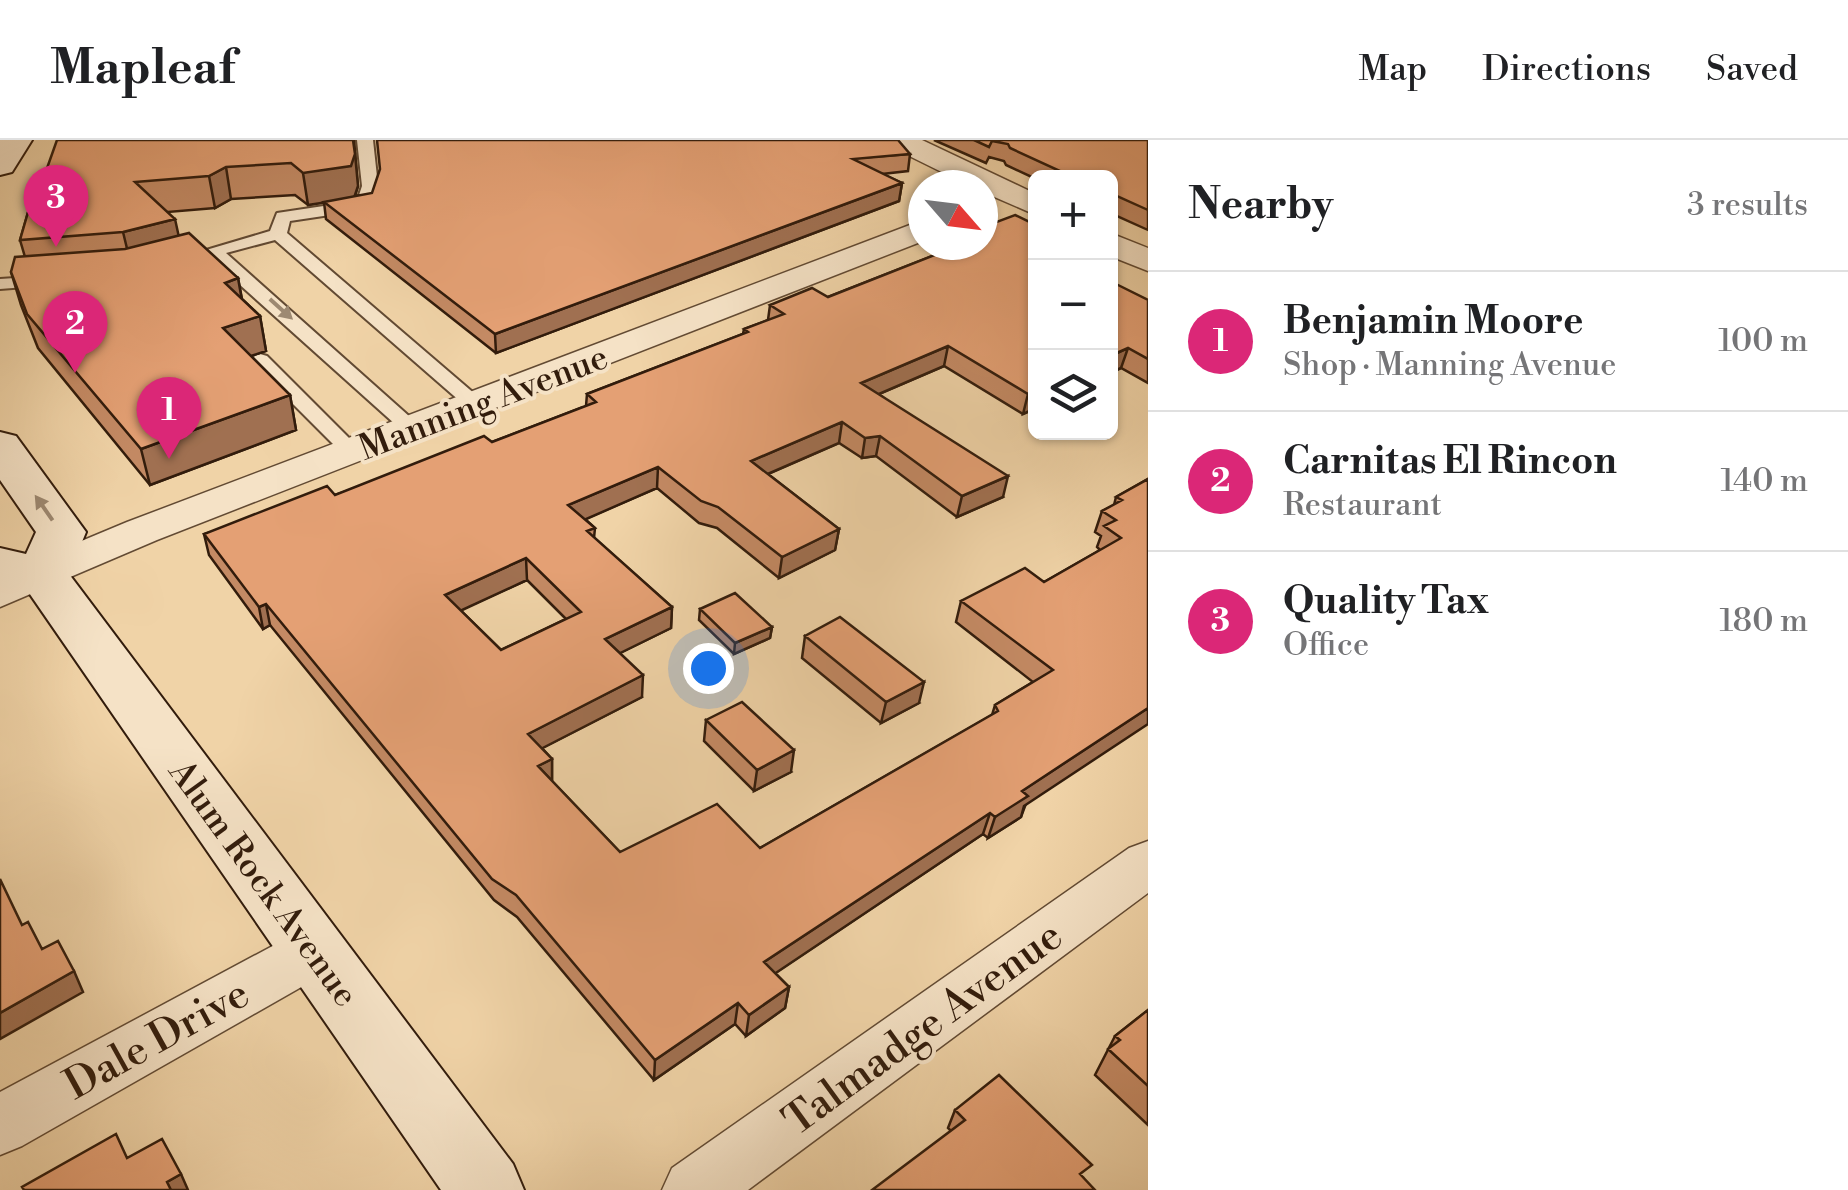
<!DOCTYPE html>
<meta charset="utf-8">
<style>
body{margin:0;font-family:"Libre Bodoni",serif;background:#f2f2f2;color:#202124}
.controls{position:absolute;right:30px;top:30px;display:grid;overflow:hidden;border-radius:15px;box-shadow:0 2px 8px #0004}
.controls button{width:90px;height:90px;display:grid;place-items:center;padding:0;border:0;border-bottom:2px solid #e0e0e0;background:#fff;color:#202124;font:50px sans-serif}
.compass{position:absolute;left:908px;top:30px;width:90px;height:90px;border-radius:50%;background:#fff;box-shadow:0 2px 8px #0004;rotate:118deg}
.you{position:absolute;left:708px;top:528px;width:35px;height:35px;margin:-25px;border:8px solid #fff;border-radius:50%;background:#1a73e8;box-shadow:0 0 0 15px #1a73e833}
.badge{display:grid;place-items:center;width:65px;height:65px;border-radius:50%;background:#db2777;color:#fff;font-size:32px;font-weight:700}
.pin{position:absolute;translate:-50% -82px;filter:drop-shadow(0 2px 5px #0008)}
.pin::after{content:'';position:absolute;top:52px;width:35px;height:30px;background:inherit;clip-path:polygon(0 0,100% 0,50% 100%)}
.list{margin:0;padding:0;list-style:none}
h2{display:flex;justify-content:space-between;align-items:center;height:130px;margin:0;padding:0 40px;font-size:42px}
h2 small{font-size:32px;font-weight:400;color:#757577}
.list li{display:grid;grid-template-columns:65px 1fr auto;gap:30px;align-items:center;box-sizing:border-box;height:140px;padding:0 40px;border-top:2px solid #e0e0e0}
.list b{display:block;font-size:38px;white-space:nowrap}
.list p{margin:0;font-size:32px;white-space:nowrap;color:#757577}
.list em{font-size:32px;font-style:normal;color:#757577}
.icon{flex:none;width:55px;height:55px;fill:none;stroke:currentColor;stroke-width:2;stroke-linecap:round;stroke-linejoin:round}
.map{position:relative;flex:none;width:1148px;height:1050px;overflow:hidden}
header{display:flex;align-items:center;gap:60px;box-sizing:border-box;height:140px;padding:0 50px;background:#fff;border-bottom:2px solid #e0e0e0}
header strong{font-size:48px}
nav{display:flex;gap:55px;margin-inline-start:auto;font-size:35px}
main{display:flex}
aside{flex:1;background:#fff}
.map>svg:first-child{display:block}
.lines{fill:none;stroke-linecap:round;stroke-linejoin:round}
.service-casing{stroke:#624a33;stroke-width:4}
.minor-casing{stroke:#624a33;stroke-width:3}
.secondary-casing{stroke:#321c0c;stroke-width:4}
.service{fill:#f5e2c6;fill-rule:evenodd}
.minor{fill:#f5e2c6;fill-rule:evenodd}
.secondary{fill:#f5e2c6;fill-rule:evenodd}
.wall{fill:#c48a64;stroke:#321c0c;stroke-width:2.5;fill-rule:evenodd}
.shaded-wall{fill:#a07051;stroke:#321c0c;stroke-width:2.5}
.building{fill:#e4a074;stroke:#321c0c;stroke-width:2.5;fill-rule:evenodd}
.oneway{fill:#9d8972}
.labels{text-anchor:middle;stroke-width:8;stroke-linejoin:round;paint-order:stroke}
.street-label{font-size:35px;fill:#321c0c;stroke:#f5e2c6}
.near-street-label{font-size:42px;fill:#321c0c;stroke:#f5e2c6}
</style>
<header>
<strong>Mapleaf</strong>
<nav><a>Map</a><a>Directions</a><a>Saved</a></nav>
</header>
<main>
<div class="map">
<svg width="1148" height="1050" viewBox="0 0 1148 1050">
<rect width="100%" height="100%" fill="#f0d3a7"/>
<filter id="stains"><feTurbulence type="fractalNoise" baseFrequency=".002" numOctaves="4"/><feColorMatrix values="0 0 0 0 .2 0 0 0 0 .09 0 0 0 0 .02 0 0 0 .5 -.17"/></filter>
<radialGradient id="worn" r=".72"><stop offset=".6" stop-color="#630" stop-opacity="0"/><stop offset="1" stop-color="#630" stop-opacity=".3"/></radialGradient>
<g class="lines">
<g class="service-casing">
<path id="service" d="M357 0H373L378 46 370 69 290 81 287 93 483 261V269H469L275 100 226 113 419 285 422 289 412 295 405 293 210 118 178 126 169 121 270 91 277 73 357 61 362 46Z
M45 136 54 141 51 145 0 149V139Z
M260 214 267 216 363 312 359 316H345L253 224V216Z"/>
</g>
<g class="minor-casing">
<path id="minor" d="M884 0H922L1036 54V75L983 52V45H968L889 6Z
M923 80V101L157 400 0 467V435L127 382Z
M1110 93 1148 108V131L1110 116Z
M1148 701V753L748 1050H662L672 1028 1129 708Z
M313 788 333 795 342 812 333 829 22 1006 0 1015V952L293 795Z"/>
</g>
<g class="secondary-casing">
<path id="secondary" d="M0 0H32L12 32 0 35Z
M0 292 16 296 86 392 69 434 513 1024 524 1050H441L25 447 0 440V408L26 414 36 392 0 340Z"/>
</g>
<use href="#service" class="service"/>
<use href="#minor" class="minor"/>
<use href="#secondary" class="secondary"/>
</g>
<path class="wall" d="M354 0 358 46 355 56 910 14 908 31 882 34 902 43 899 61 496 213 326 79 324 62 308 65 295 55 231 59 215 68 167 72 178 96 238 138 242 159 260 176 266 211 251 216 290 255 296 290 150 345 38 208 21 165 11 132 25 117 20 100 35 48Z
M934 0H1148V90L1110 73V38L1036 39 1006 25 1004 21 989 17 986 23Z
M951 105H983L1036 268 1023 274 944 226 879 254 1003 357 957 377 876 316 862 318 839 303 768 334 839 389 835 410 779 438 717 388 699 383 657 348 585 379 595 388 594 398 672 467 671 488 620 513 642 557 542 608 552 619V641L620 712 760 708 992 575 995 565 1033 542 956 482 961 461 1044 442 1100 410 1097 407 1101 396 1095 392 1102 371 1114 365 1116 357 1148 339 1021 677 988 698 983 694 775 833 789 847 785 868 746 896 735 884 654 940 517 777 494 760 270 485 263 489 209 415 204 394 335 355 492 302 586 266 587 254 743 194 744 189 768 180 770 165 828 157 950 109ZM527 440 566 479 501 510 460 470Z
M1148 160V243L1121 228 1110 233Z
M700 469 772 487 770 498 734 514 699 480Z
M805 496 919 563 881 583 802 518Z
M706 580 791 632 754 651 704 601Z
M1148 870V985L1095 935 1115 896Z
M955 970 1084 1038 951 991 948 988Z"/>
<path class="shaded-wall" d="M355 14 358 46 354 58 308 65 303 33Z
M226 27 231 59 215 68 209 36Z
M902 43 899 61 496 213 495 194Z
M175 79 182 111 131 125 123 92Z
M238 138 244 172 225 143Z
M260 176 266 211 230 223 223 188Z
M948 206 944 226 858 263 861 243Z
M1128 208 1121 228 1110 233V216Z
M1036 250V268L1023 274 1028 254Z
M290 255 296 290 150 345 141 309Z
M842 282 839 303 749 342 751 321Z
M880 296 876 316 862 318 865 298Z
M658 327 657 348 568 387V365Z
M1008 336 1003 357 957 377 962 356Z
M839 389 835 410 779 438 782 417Z
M526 418 527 440 447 477 445 455Z
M266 464 270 485 263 489 259 467Z
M672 467 671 488 604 521 605 499Z
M772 487 770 498 734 514 735 503Z
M643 535 642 557 529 615 528 594Z
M924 542 919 563 881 583 886 562Z
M1148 568V584L1024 666 1021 677 988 698 995 677 1022 651Z
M794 610 791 632 754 651 757 630Z
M552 619V641L538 626Z
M990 673 983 694 761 843 764 822Z
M74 831 83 852 0 899V873Z
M789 847 785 868 746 896 749 875Z
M738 863 735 884 654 940 655 920Z
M181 1034 188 1050H170L167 1042Z"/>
<path class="building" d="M57 0H353L355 14 351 26 303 33 291 23 226 27 209 36 135 42 175 79 123 92 20 100 35 48H40Z
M377 0H898L910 14 853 19 902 43 495 194 324 62 372 53 380 29Z
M974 0H1148V70L1110 53V38H1075L1010 8 1008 4 992 1 989 7Z
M1015 75 1036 85V250L1028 254 948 206 861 243 1008 336 962 356 880 296 865 298 842 282 751 321 839 389 782 417 718 367 701 361 658 327 568 365 595 388 587 391 672 467 605 499 643 535 528 594 552 619 538 626 620 712 717 664 760 708 998 571 995 565 1053 530 961 461 1025 428 1044 442 1121 398 1104 386 1116 380 1102 371 1122 360 1116 357 1148 339V568L1022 651 1028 656 995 677 990 673 764 822 789 847 749 875 738 863 655 920 516 755 492 739 266 464 259 467 204 394 327 346 335 355 484 296 492 302 596 262 587 254 748 192 744 189 784 174 770 165 812 148 828 157 960 105H983V87ZM526 418 581 472 501 510 445 455Z
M189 93 238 138 225 143 260 176 223 188 290 255 141 309 27 174 11 132 15 117 125 109Z
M1110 141 1148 160V219L1128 208 1110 216Z
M735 453 772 487 735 503 700 469Z
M840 477 924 542 886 562 805 496Z
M742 562 794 610 757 630 706 580Z
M0 739 22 785 28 782 42 809 58 801 74 831 0 873Z
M1148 870V946L1108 909 1120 900 1115 896Z
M999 935 1092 1025 1080 1034 1095 1050H872L965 980 955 970Z
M116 994 127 1018 162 999 181 1034 167 1042 171 1050H24L22 1047Z"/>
<defs><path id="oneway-solid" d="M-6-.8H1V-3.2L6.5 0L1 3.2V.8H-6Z" transform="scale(2.5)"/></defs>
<g class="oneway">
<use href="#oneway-solid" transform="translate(281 169) rotate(42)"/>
<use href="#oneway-solid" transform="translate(44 368) rotate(-125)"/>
</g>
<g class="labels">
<g class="street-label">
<text transform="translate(483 262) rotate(-21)" y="12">Manning Avenue</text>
<text transform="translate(264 743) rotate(54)" y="12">Alum Rock Avenue</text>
</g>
<g class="near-street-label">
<text transform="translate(922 887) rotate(-36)" y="15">Talmadge Avenue</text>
<text transform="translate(156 898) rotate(-29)" y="15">Dale Drive</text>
</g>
</g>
<rect width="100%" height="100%" filter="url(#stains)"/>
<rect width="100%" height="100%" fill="url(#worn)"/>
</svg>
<div class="controls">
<button>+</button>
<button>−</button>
<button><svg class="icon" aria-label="layers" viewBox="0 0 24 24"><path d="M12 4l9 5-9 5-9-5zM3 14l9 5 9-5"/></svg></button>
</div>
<svg class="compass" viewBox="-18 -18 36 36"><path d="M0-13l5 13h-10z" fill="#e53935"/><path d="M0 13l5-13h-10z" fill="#757577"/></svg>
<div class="you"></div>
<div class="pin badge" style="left:169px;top:319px">1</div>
<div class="pin badge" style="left:75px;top:233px">2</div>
<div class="pin badge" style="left:56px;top:107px">3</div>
</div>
<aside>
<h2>Nearby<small>3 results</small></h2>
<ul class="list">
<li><span class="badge">1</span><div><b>Benjamin Moore</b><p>Shop · Manning Avenue</p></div><em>100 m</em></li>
<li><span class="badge">2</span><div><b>Carnitas El Rincon</b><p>Restaurant</p></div><em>140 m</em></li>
<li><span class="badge">3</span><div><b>Quality Tax</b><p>Office</p></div><em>180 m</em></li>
</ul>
</aside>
</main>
